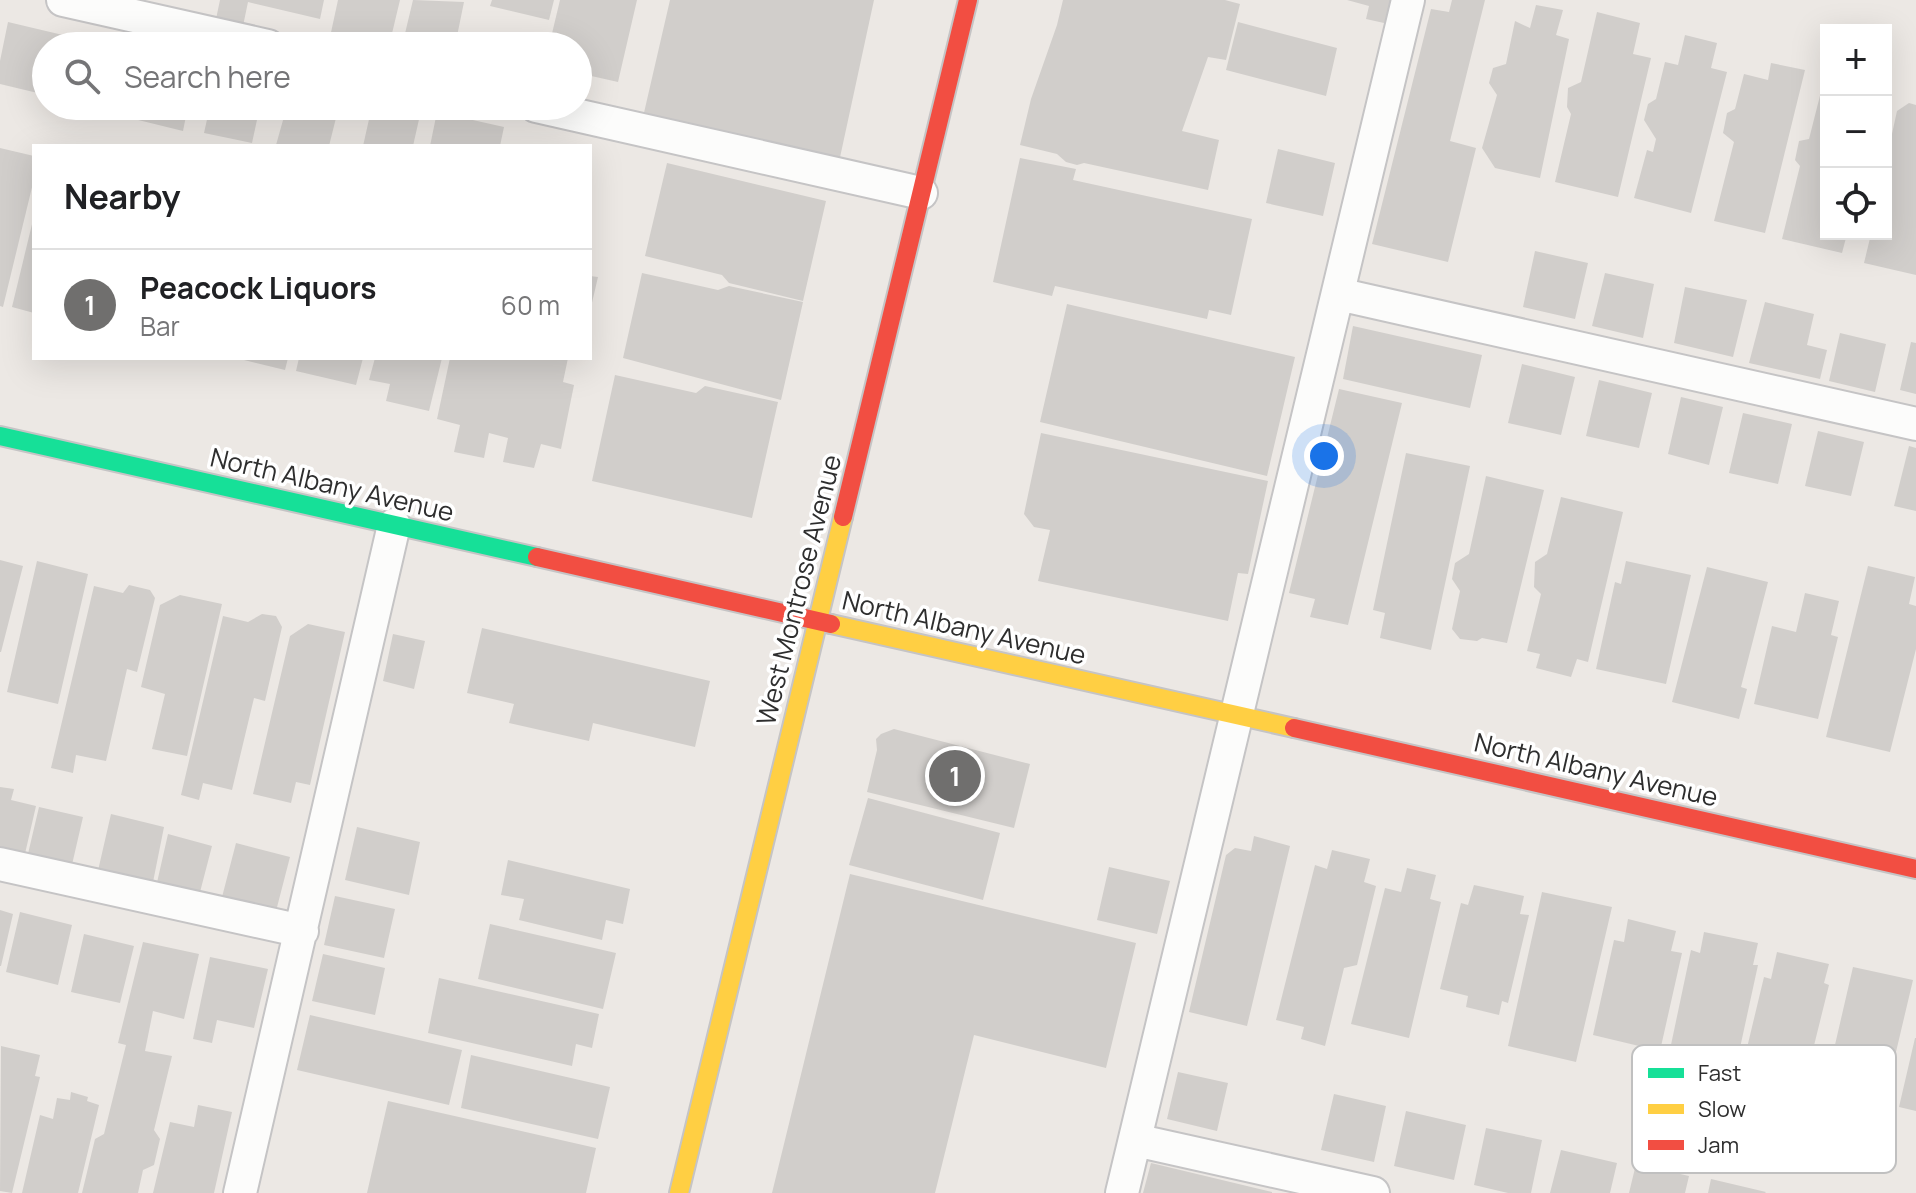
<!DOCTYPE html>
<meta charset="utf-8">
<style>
body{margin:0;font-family:Manrope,sans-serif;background:#f2f2f2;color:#202124}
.controls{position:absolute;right:24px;top:24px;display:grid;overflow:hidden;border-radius:0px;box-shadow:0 8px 32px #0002}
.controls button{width:72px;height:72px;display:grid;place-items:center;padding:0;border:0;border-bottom:2px solid #e0e0e0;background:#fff;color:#202124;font:40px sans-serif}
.you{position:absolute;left:1324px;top:456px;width:28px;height:28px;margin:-20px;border:6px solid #fff;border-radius:50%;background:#1a73e8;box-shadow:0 0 0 12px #1a73e833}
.badge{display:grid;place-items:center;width:52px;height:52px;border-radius:50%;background:#706f6e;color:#fff;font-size:26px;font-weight:700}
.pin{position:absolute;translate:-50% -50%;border:4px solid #fff;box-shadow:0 2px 8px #0006}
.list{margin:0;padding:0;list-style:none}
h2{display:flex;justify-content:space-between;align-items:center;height:104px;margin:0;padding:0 32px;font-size:34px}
h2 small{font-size:26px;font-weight:400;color:#757577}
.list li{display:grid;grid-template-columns:52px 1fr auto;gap:24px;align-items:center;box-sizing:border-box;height:112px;padding:0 32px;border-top:2px solid #e0e0e0}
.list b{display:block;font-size:30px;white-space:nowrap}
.list p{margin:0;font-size:26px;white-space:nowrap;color:#757577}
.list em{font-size:26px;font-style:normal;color:#757577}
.icon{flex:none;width:44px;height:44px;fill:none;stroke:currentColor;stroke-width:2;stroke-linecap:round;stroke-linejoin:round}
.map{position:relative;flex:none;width:1916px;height:1193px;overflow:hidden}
.search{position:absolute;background:#fff;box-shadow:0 8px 32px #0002;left:32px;top:32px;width:560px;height:88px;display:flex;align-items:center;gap:20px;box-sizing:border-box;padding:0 28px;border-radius:44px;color:#757577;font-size:30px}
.panel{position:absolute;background:#fff;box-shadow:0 8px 32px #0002;left:32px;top:144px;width:560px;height:216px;border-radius:0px}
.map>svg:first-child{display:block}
.building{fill:#d1cecb}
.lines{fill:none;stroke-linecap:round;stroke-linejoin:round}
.lane-casing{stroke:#c5c4c5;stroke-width:36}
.fast-casing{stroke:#c5c4c5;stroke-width:22}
.slow-casing{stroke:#c5c4c5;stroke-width:22}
.jam-casing{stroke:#c5c4c5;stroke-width:22}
.lane{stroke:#fcfcfb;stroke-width:32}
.fast{stroke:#16e098;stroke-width:18}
.slow{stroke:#ffcf43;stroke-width:18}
.jam{stroke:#f24e42;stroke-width:18}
.labels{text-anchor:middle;stroke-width:7;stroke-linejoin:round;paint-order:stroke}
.street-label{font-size:26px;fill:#2e2e2e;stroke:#fff}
.key{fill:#fff;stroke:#c0c0c0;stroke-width:2}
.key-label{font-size:22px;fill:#2e2e2e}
</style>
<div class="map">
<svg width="1916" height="1193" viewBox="0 0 1916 1193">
<rect width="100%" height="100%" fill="#ece8e4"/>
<path class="building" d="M220 0H324L320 19 248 2 243 26 216 19Z
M338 0H400L389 46H372L330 37Z
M413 0 464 2 455 46H402Z
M492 0H554L549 20 490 6Z
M560 0H637L618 82 578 73V46H549Z
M670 0H874L839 162 643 117Z
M1063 0H1225L1240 4 1226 60 1208 57 1182 131 1219 140 1208 190 1084 163 1077 165 1066 162 1057 154 1020 145 1031 99 1057 25Z
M1347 0H1399L1393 25 1366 19 1369 6Z
M1452 0H1485L1450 141 1476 148 1448 262 1372 244 1431 9 1449 12Z
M1536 5 1563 10 1556 35 1569 39 1540 178 1495 168 1482 148 1497 95 1489 83 1493 68 1506 64 1515 21 1530 28Z
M1597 12 1640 23 1633 54 1651 58 1618 197 1555 182 1571 114 1567 107 1568 88 1581 82Z
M8 22 67 36 64 46H46V95L0 84V61Z
M1238 22 1337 48 1326 96 1226 70Z
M1685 35 1717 43 1711 68 1727 72 1691 213 1634 198 1647 150 1653 152 1656 139 1644 120 1648 104 1656 99 1665 62 1678 65Z
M82 38 109 45V46H80Z
M1771 63 1805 70 1765 233 1714 221 1734 142 1723 133 1727 113 1735 109 1744 74 1768 80Z
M1825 76 1826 234H1847L1842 253 1782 239 1800 166 1795 160 1799 141 1809 139Z
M1909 103 1916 105V275L1864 263 1871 234H1886V145L1890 143 1897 111Z
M133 106H188L183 131 130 118Z
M210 106H260L252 143 204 133Z
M287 106H339L329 146 276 145Z
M372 106 420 115 413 146H363Z
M437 112 504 127 500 146H430Z
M0 148 34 156V179L3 307 0 306Z
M1278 149 1335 163 1323 216 1266 203Z
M1020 158 1076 169 1073 180 1252 219 1231 315 1209 310 1207 319 1055 286 1052 296 993 282Z
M667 163 826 201 803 301 729 283 722 275 645 256Z
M33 220H34V313L12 307Z
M1535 251 1588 263 1575 319 1523 307Z
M642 273 718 290 729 286 803 302 781 400 623 358Z
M1605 273 1654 284 1643 338 1592 326Z
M590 276 598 277 591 307H590Z
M1685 287 1747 300 1733 357 1674 343Z
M1765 302 1814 314 1807 345 1827 350 1820 379 1749 363Z
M1067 304 1295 357 1267 476 1040 422Z
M1353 326 1482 355 1470 408 1343 379Z
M1840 333 1886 344 1875 392 1829 381Z
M1911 342 1916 343V394L1900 390Z
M236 358H288L285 370Z
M299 358H363L356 385 296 371Z
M375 358H442L429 411 386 401 390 384 369 380Z
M450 358H568L563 382 574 385 561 449 541 444 534 468 503 462 508 438 489 433 484 458 454 452 460 425 437 419Z
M1522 364 1575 377 1561 435 1508 423Z
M615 375 696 393 705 386 778 402 752 518 592 481Z
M1599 380 1652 393 1639 448 1586 436Z
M1339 389 1402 403 1348 625 1310 617 1315 599 1289 593Z
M1681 397 1723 407 1709 465 1668 454Z
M1743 413 1792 424 1778 484 1729 473Z
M1818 431 1864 442 1851 496 1805 486Z
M1041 433 1268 481 1248 574 1238 573 1228 621 1038 581 1050 530 1034 527 1024 514Z
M1909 446 1916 448V511L1894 506Z
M1406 453 1470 466 1431 650 1380 638 1385 613 1373 610Z
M1486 476 1544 490 1507 643 1482 638 1477 641 1460 639 1452 629 1460 591 1452 579 1455 563 1469 554Z
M1561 497 1623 512 1588 662 1577 659 1571 677 1536 668 1540 654 1527 651 1541 594 1534 587 1535 562 1547 554Z
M0 560 23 566 1 652H0Z
M37 561 88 574 58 704 7 692Z
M1626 561 1691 575 1666 684 1596 669 1615 582 1621 584Z
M1868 566 1915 577 1909 604 1916 606V649L1890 752 1826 737Z
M1707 567 1768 582 1741 687 1747 689 1739 719 1672 702Z
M129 585 150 590 155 598 137 672 127 669 106 761 76 755 73 773 51 768 94 586 123 593Z
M1805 593 1839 601 1831 635 1838 637 1818 719 1754 704 1772 626 1796 632Z
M180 595 222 604 187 756 152 749 165 694 141 687 160 605Z
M262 614 276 616 282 627 265 701 254 698 232 790 203 783 199 800 181 795 223 616 248 622Z
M308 624 345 632 310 785 296 782 291 803 253 794 290 636Z
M482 628 710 681 695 747 593 723 589 741 509 723 514 704 467 693Z
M393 634 425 641 414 689 383 681Z
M894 729 1030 764 1014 828 867 792 877 750 876 739 881 734Z
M0 787 14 789 11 800 36 806 24 858 0 852Z
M868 798 1000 833 983 900 849 865Z
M39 807 83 817 71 869 27 858Z
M111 814 164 827 152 887 97 875Z
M357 827 420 842 409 895 345 880Z
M168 834 212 846 199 896 156 887Z
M1254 836 1290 846 1247 1026 1189 1012 1226 855 1235 848 1251 851Z
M236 843 290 857 275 915 221 901Z
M1332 850 1370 859 1364 882 1376 886 1357 965 1344 968 1325 1046 1301 1039 1304 1027 1276 1020 1315 865 1327 869Z
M508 860 630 889 623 924 606 920 602 940 519 920 524 899 501 895Z
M1109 867 1170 881 1157 934 1097 920Z
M1407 868 1436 875 1430 899 1441 902 1409 1038 1351 1024 1385 888 1401 892Z
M850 874 1136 943 1106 1068 974 1035 935 1193H772Z
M1474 885 1524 896 1520 914 1529 915 1508 1003 1502 1001 1499 1015 1466 1007 1468 996 1440 989 1461 903 1468 905Z
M1542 892 1612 907 1576 1062 1508 1046Z
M335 896 395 909 384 958 324 945Z
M0 910 13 914 1 966H0Z
M20 912 72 925 58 985 6 972Z
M1628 919 1676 931 1671 951 1682 953 1660 1051 1593 1035 1614 940 1624 942Z
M490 924 616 953 603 1009 478 979Z
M1704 932 1758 943 1753 965H1758L1730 1094H1720L1719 1106 1664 1093 1668 1079 1664 1078 1691 950 1700 953Z
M84 934 134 946 120 1003 71 992Z
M143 942 199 954 184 1019 153 1011 145 1051 172 1056 154 1130 160 1139 154 1165 143 1170 138 1193H82L95 1139 104 1134 126 1045 118 1043Z
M1777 952 1829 964 1824 983 1829 985 1800 1102 1767 1095 1770 1083 1740 1077 1764 977 1771 979Z
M323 954 385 968 375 1015 312 1001Z
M210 957 268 969 254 1028 217 1020 212 1043 193 1039Z
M1853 967 1913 980 1878 1128 1819 1114Z
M439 978 599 1014 592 1048 576 1044 572 1066 428 1033Z
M310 1015 462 1050 449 1105 297 1070Z
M1915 1038H1916V1111L1899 1107Z
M1 1046 40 1055 35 1076 40 1077 12 1193 0 1191Z
M471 1055 610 1087 598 1139 461 1108Z
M1178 1072 1228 1083 1217 1131 1167 1119Z
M71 1092 88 1097 87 1101 99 1105 78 1193H22L40 1115 53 1119 57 1098 70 1100Z
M1334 1094 1386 1106 1374 1162 1321 1150Z
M388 1101 596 1148 586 1193H367Z
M198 1105 232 1112 214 1193H153L170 1122 194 1127Z
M1406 1111 1466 1125 1454 1180 1394 1166Z
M1486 1128 1542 1140 1531 1193H1508L1474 1185Z
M1561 1150 1617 1163 1610 1193H1550Z
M1151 1163 1272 1192V1193H1143Z
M1636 1164 1689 1176 1685 1193H1629Z
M1711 1179 1766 1192 1765 1193H1708Z"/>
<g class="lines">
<g class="lane-casing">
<path id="lane" d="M63 0 268 46
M536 106 921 193
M1338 294 1916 424
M0 864 302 931
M1135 1140 1373 1193
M240 1193 394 525
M1122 1193 1408 0"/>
</g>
<g class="fast-casing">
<path id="fast" d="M0 436 537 557"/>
</g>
<g class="slow-casing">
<path id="slow" d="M831 624 1294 728
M679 1193 843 517"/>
</g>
<g class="jam-casing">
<path id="jam" d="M843 517 968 0
M537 557 831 624
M1294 728 1916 869"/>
</g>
<use href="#lane" class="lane"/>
<use href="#fast" class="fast"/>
<use href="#slow" class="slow"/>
<use href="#jam" class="jam"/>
</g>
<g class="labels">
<g class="street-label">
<text transform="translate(332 485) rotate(13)" y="9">North Albany Avenue</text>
<text transform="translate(799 590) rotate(-76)" y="9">West Montrose Avenue</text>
<text transform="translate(964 628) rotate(13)" y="9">North Albany Avenue</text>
<text transform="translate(1596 770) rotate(13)" y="9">North Albany Avenue</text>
</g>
</g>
<rect x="1632" y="1045" width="264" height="128" rx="12" class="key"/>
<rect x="1648" y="1068" width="36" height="10" fill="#16e098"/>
<rect x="1648" y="1104" width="36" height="10" fill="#ffcf43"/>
<rect x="1648" y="1140" width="36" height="10" fill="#f24e42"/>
<g class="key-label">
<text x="1698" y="1081">Fast</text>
<text x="1698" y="1117">Slow</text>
<text x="1698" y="1153">Jam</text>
</g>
</svg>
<div class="controls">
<button>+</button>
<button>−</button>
<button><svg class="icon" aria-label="locate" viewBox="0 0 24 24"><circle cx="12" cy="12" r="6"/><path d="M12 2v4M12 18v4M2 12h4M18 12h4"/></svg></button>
</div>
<div class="you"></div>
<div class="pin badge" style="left:955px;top:776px">1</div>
<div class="search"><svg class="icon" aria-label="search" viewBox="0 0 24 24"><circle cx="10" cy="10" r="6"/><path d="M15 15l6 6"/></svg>Search here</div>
<section class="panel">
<h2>Nearby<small></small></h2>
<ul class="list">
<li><span class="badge">1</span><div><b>Peacock Liquors</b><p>Bar</p></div><em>60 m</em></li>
</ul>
</section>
</div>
